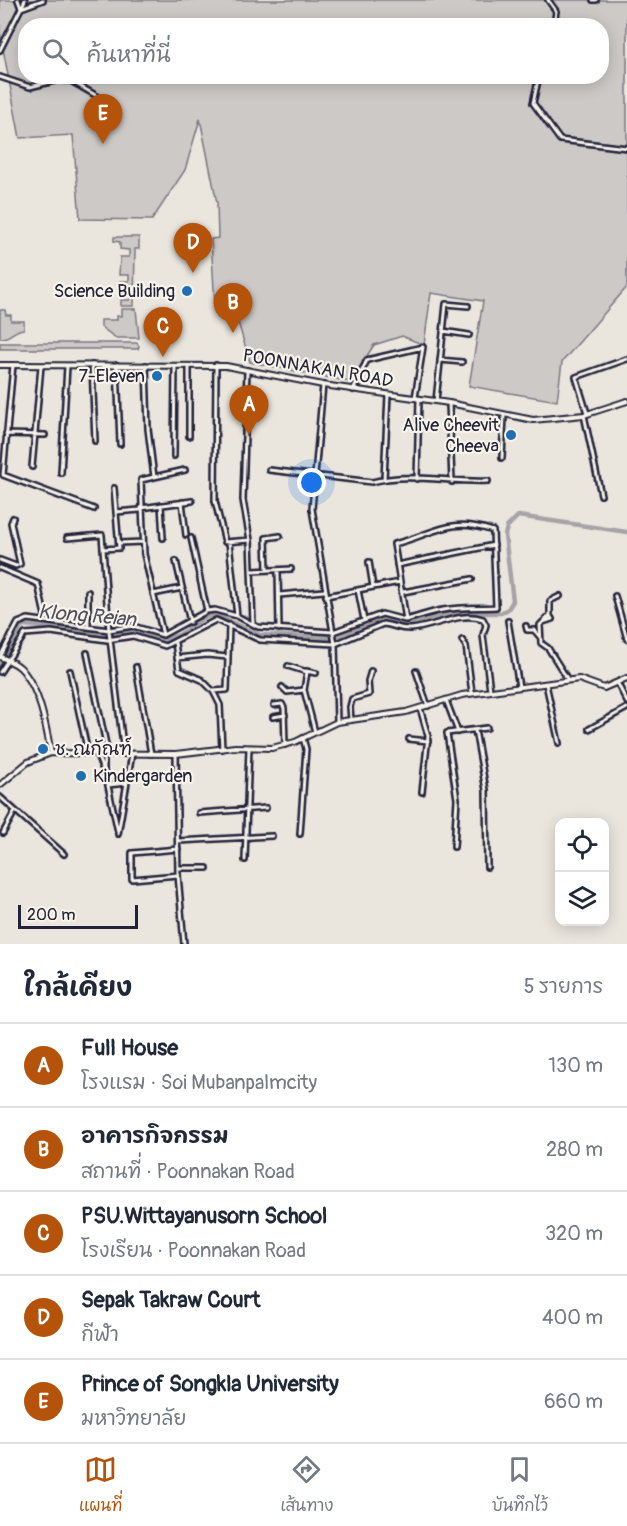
<!DOCTYPE html>
<html lang="th">
<meta charset="utf-8">
<style>
body{margin:0;font-family:Pangolin,"Playpen Sans Thai",sans-serif;background:#f2f2f3;color:#1f2937}
.controls{position:absolute;right:18px;bottom:18px;display:grid;overflow:hidden;border-radius:12px;box-shadow:0 3px 15px #0003}
.controls button{width:54px;height:54px;display:grid;place-items:center;padding:0;border:0;border-bottom:2px solid #e0e1e3;background:#fff;color:#1f2937;font:30px sans-serif}
.scale{position:absolute;left:18px;bottom:15px;width:120px;box-sizing:border-box;padding-left:6px;border:3px solid #22223b;border-top:0;font-size:16px;line-height:21px;white-space:nowrap;color:#22223b;-webkit-text-stroke:4px #f7f3e8;paint-order:stroke}
.you{position:absolute;left:312px;top:483px;width:21px;height:21px;margin:-15px;border:4px solid #fff;border-radius:50%;background:#1a73e8;box-shadow:0 0 0 9px #1a73e833}
.badge{display:grid;place-items:center;width:39px;height:39px;border-radius:50%;background:#b45309;color:#fff;font-size:20px;font-weight:700}
.pin{position:absolute;translate:-50% -50px;filter:drop-shadow(0 2px 3px #0008)}
.pin::after{content:'';position:absolute;top:32px;width:21px;height:18px;background:inherit;clip-path:polygon(0 0,100% 0,50% 100%)}
.list{margin:0;padding:0;list-style:none}
h2{display:flex;justify-content:space-between;align-items:center;height:78px;margin:0;padding:0 24px;font-size:26px}
h2 small{font-size:20px;font-weight:400;color:#747a83}
.list li{display:grid;grid-template-columns:39px 1fr auto;gap:18px;align-items:center;box-sizing:border-box;height:84px;padding:0 24px;border-top:2px solid #e0e1e3}
.list b{display:block;font-size:22px;white-space:nowrap}
.list p{margin:0;font-size:20px;white-space:nowrap;color:#747a83}
.list em{font-size:20px;font-style:normal;color:#747a83}
.icon{flex:none;width:33px;height:33px;fill:none;stroke:currentColor;stroke-width:2;stroke-linecap:round;stroke-linejoin:round}
.map{position:relative;flex:none;width:627px;height:944px;overflow:hidden}
.search{position:absolute;background:#fff;box-shadow:0 3px 15px #0003;left:18px;right:18px;top:18px;height:66px;display:flex;align-items:center;gap:15px;box-sizing:border-box;padding:0 21px;border-radius:24px;color:#747a83;font-size:22px}
.sheet{height:498px;background:#fff}
nav{display:flex;justify-content:space-around;align-items:center;box-sizing:border-box;height:84px;border-top:2px solid #e0e1e3;background:#fff;font-size:16px;color:#747a83}
nav a{display:grid;justify-items:center;gap:3px}
nav .on{color:#b45309}
.map>svg:first-child{display:block}
.green{fill:#cdc9c6;stroke:#787680;stroke-width:1.5;fill-rule:evenodd}
.lines{fill:none;stroke-linecap:round;stroke-linejoin:round}
.canal{stroke:#a6a3a6;stroke-width:4.5}
.minor-casing{stroke:#22223b;stroke-width:8}
.tertiary-casing{stroke:#22223b;stroke-width:8}
.minor{stroke:#f7f3e8;stroke-width:3}
.tertiary{stroke:#f7f3e8;stroke-width:4}
.poi-dot{fill:#1f6fb2;stroke:#f7f3e8;stroke-width:2}
.labels{text-anchor:middle;stroke-width:4.5;stroke-linejoin:round;paint-order:stroke}
.poi-label{font-size:18px;fill:#22223b;stroke:#f7f3e8;text-anchor:end}
.street-label{font-size:18px;fill:#22223b;stroke:#f7f3e8}
.water-label{font-size:20px;font-style:italic;fill:#504f60;stroke:#f7f3e8}
</style>
<div class="map">
<svg width="627" height="944" viewBox="0 0 627 944">
<rect width="100%" height="100%" fill="#eae6de"/>
<filter id="ink" filterUnits="userSpaceOnUse"><feTurbulence type="fractalNoise" baseFrequency=".0167" numOctaves="2"/><feDisplacementMap in="SourceGraphic" scale="12" xChannelSelector="R" yChannelSelector="G"/><feConvolveMatrix kernelMatrix="1 2 1 2 8 2 1 2 1" color-interpolation-filters="sRGB"/></filter>
<g filter="url(#ink)">
<path class="green" d="M0 0H627V287L562 362 557 401 469 386 483 301 431 293 424 345 402 336 374 345 350 382 250 362 237 319H232L229 311 215 306 211 239 218 238 217 203 200 119 185 170 152 220 80 219 73 135 20 138 0 33ZM26 26H602V76H26Z
M114 237H139V249H135L134 306H121V300H130V293H120V281H129V275H119L120 257H129V250L120 249V242L114 241Z
M121 309H136L139 338H116L101 327V320H117V316H121Z
M0 310H5L6 315H11V321H24V329C14 329 10 339 0 338Z
M0 343H137L139 346 138 349H0Z"/>
<g class="lines">
<path class="canal" d="M0 665 21 627 26 625 106 635 132 631 164 640 179 635 205 617 216 615 260 635 332 638 383 619 403 625 456 613H501L508 609 513 601 505 535 507 527 518 516 627 532"/>
<g class="minor-casing">
<path id="minor" d="M18 0 21 8 43 0
M548 0 556 11 554 26
M593 0H596
M0 50 25 0
M539 76 533 103 560 140 627 148
M0 77 30 87 58 80 71 81 104 100 110 116
M443 331 469 335
M440 360 462 362
M13 365 3 475 94 509
M92 365 95 441
M117 365 120 444
M146 365 148 429 154 477
M216 365 215 501 225 542 250 540
M189 366V436
M247 370 243 500 250 540 253 624
M323 385 312 509 335 644 337 722
M353 390 367 360 423 347 415 398
M436 401 446 304 468 306
M449 403 452 482
M587 413 576 377 627 359
M584 415 601 495
M6 434 45 435
M174 456 175 366
M502 458 504 416
M32 467 41 366
M269 470 372 482C409 472 451 483 488 481
M61 473 67 366
M384 479 388 395
M417 479 419 399
M182 502 186 535
M161 505 163 538
M141 508 192 501
M116 512 140 510
M67 538 102 535 109 631 124 754
M191 538 207 611
M229 542 237 616
M119 543 143 542
M103 549 119 548 114 488
M0 560 16 566 20 564 11 523 13 518
M176 561 190 622
M369 562 373 587
M397 565 494 545
M0 568 38 584 46 620
M267 570 266 538 280 536
M278 570 279 629
M252 571 291 569
M358 590 364 620
M403 592 472 579
M153 594 182 588
M279 595 324 591
M326 596 400 582
M560 596 550 601V615L540 625 541 643 548 648 568 680
M615 596 627 639
M508 621 519 687
M543 622 552 619 550 616
M88 626V592
M526 626 527 630H534L540 637
M163 635 144 554 141 480 185 470
M462 640 466 646 472 693
M175 643 179 670 202 680 213 691 220 705 222 749
M87 653 108 754
M0 657 18 623 28 619 109 630 133 626 163 635 207 611 215 610 237 616 258 627 333 632 382 614 405 620C418 617 430 612 443 610 461 607 478 608 496 607L493 531C448 516 435 534 394 544L406 620
M177 658 207 655 228 657
M288 666 307 672 304 690 315 732
M136 667 151 754
M70 671 88 753
M306 671 316 673
M416 671 428 706
M0 672 25 634 51 632 107 640 133 636 165 646 216 620 260 640 335 644 383 624C394 625 400 630 411 629 435 627 459 611 483 619L486 625 483 635 490 690
M546 684 559 743
M618 684 627 702
M282 687 287 692 304 690
M213 691 227 690 229 625
M446 700 458 732
M274 705 282 704 284 708 285 745
M420 708 428 736 422 792
M273 717 285 715
M351 720 350 707 352 699 369 694 368 681 371 671
M589 729 627 708
M475 730 486 790 487 867
M409 739 428 741
M176 754 178 875 184 944
M97 755 103 770
M104 755V771L108 785 126 783
M108 786 118 832
M0 797 64 854
M199 813 266 808
M3 833 15 811
M118 834 132 754
M300 834 306 749 303 738
M178 841 272 836
M454 847 457 799 447 733 487 728
M245 860 249 748
M178 868H207
M178 875 132 879V853L178 849"/>
</g>
<g class="tertiary-casing">
<path id="tertiary" d="M0 365 226 366 323 385 449 403 533 420 584 415 627 401
M0 657C8 660 19 664 24 672 41 694 46 727 51 753
M0 785 28 762 51 753 176 754 235 747 272 748 295 742 337 722 406 712 462 695 579 679 604 688 627 678"/>
</g>
<use href="#minor" class="minor"/>
<use href="#tertiary" class="tertiary"/>
</g>
</g>
<g class="poi-dot">
<circle cx="187" cy="291" r="6"/>
<circle cx="157" cy="376" r="6"/>
<circle cx="511" cy="435" r="6"/>
<circle cx="43" cy="749" r="6"/>
<circle cx="81" cy="776" r="6"/>
</g>
<g class="labels">
<g class="poi-label">
<text x="175" y="297">Science Building</text>
<text x="145" y="382">7-Eleven</text>
<text x="499" y="431">Alive Cheevit<tspan x="499" dy="21">Cheeva</tspan></text>
<text x="55" y="755" text-anchor="start">ช. ณกัณฑ์</text>
<text x="93" y="782" text-anchor="start">Kindergarden</text>
</g>
<g class="street-label">
<text transform="translate(318 368) rotate(10)" y="6">POONNAKAN ROAD</text>
</g>
<g class="water-label">
<text transform="translate(87 615) rotate(5)" y="7">Klong Reian</text>
</g>
</g>
</svg>
<div class="controls">
<button><svg class="icon" aria-label="locate" viewBox="0 0 24 24"><circle cx="12" cy="12" r="6"/><path d="M12 2v4M12 18v4M2 12h4M18 12h4"/></svg></button>
<button><svg class="icon" aria-label="layers" viewBox="0 0 24 24"><path d="M12 4l9 5-9 5-9-5zM3 14l9 5 9-5"/></svg></button>
</div>
<div class="scale">200 m</div>
<div class="you"></div>
<div class="pin badge" style="left:249px;top:435px">A</div>
<div class="pin badge" style="left:233px;top:333px">B</div>
<div class="pin badge" style="left:163px;top:357px">C</div>
<div class="pin badge" style="left:193px;top:273px">D</div>
<div class="pin badge" style="left:103px;top:144px">E</div>
<div class="search"><svg class="icon" aria-label="search" viewBox="0 0 24 24"><circle cx="10" cy="10" r="6"/><path d="M15 15l6 6"/></svg>ค้นหาที่นี่</div>
</div>
<section class="sheet">
<h2>ใกล้เคียง<small>5 รายการ</small></h2>
<ul class="list">
<li><span class="badge">A</span><div><b>Full House</b><p>โรงแรม · Soi Mubanpalmcity</p></div><em>130 m</em></li>
<li><span class="badge">B</span><div><b>อาคารกิจกรรม</b><p>สถานที่ · Poonnakan Road</p></div><em>280 m</em></li>
<li><span class="badge">C</span><div><b>PSU.Wittayanusorn School</b><p>โรงเรียน · Poonnakan Road</p></div><em>320 m</em></li>
<li><span class="badge">D</span><div><b>Sepak Takraw Court</b><p>กีฬา</p></div><em>400 m</em></li>
<li><span class="badge">E</span><div><b>Prince of Songkla University</b><p>มหาวิทยาลัย</p></div><em>660 m</em></li>
</ul>
</section>
<nav>
<a class="on"><svg class="icon" aria-label="map" viewBox="0 0 24 24"><path d="M3 6l6-2 6 2 6-2v14l-6 2-6-2-6 2zM9 4v14M15 6v14"/></svg>แผนที่</a>
<a><svg class="icon" aria-label="directions" viewBox="0 0 24 24"><path d="M12 3l9 9-9 9-9-9zM9 14v-3h6M13 9l2 2-2 2"/></svg>เส้นทาง</a>
<a><svg class="icon" aria-label="saved" viewBox="0 0 24 24"><path d="M7 4h10v16l-5-4-5 4z"/></svg>บันทึกไว้</a>
</nav>
